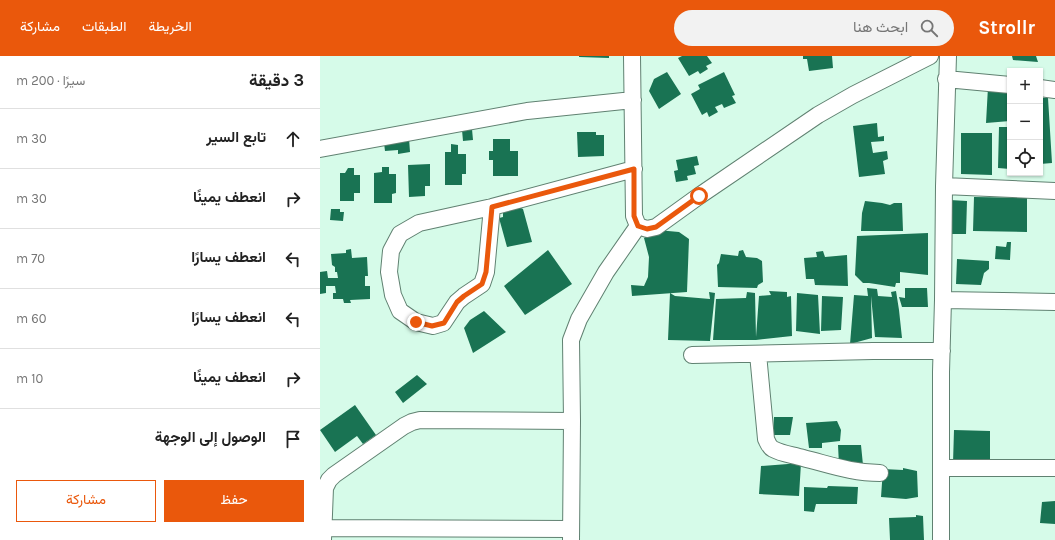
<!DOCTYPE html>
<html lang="ar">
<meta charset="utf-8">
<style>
body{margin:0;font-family:Karla,Vazirmatn,sans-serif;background:#f2f2f2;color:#222;direction:rtl}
.controls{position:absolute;right:12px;top:12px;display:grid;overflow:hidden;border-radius:0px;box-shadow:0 1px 3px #0004}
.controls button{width:36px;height:36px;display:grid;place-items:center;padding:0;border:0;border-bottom:1px solid #e0e0e0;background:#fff;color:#222;font:20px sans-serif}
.stop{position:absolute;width:12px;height:12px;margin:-9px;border:3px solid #ea580c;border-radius:50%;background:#fff}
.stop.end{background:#ea580c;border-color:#fff;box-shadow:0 1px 4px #0008}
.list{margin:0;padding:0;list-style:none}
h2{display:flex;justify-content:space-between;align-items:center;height:52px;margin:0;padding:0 16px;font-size:17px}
h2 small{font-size:13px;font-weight:400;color:#767676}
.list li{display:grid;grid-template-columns:26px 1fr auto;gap:12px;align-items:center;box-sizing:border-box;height:60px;padding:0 16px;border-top:1px solid #e0e0e0}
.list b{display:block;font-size:15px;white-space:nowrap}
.list em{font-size:13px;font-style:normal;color:#767676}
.actions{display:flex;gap:8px;padding:12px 16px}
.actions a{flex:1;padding:9px 0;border:1px solid #ea580c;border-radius:0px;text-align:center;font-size:14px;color:#ea580c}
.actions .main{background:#ea580c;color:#fff}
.icon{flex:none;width:22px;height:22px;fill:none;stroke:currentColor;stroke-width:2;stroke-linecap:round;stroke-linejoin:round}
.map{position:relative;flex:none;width:735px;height:484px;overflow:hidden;direction:ltr}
header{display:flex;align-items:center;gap:24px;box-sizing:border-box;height:56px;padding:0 20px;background:#ea580c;color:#fff}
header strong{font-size:19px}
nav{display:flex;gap:22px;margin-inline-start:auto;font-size:14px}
.search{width:280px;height:36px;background:#f2f2f2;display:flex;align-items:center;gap:10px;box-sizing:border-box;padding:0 14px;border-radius:22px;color:#767676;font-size:15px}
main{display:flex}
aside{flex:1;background:#fff}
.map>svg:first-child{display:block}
.building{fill:#197353}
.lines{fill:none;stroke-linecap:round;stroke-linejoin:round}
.street-casing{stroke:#608171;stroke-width:18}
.street{stroke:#fff;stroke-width:16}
.route{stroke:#ea580c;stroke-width:5}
</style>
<header>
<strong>Strollr</strong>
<div class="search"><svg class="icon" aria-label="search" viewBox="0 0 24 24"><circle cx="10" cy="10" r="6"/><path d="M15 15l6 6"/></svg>ابحث هنا</div>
<nav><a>الخريطة</a><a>الطبقات</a><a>مشاركة</a></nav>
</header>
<main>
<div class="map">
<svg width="735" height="484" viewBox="0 0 735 484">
<rect width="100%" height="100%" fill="#d6fbe9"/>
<path class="building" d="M259 0H289V2L259 1Z
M362 0H387L392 7 386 10 388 13 380 18 378 15 369 20 358 2Z
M483 0H512L513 12 489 15 487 3H483Z
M692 0H716L718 6 693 4Z
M347 16 361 38 339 53 329 35 334 23Z
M404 16 415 39 412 40 416 47 404 52 402 48 395 51 398 56 389 61 387 56 382 59 371 38 380 33 378 29Z
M668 31 690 34V65L666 67Z
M720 42H728L732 107 720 108Z
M557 67 558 81 564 80V85L551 86 553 97 567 95 568 103 563 105 565 118 539 121 533 70Z
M679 71H690V113L678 112Z
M152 73 153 84 143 85 142 74Z
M257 76H276V79H284V100L258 101Z
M641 77H672V119L641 118Z
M89 82 90 96 78 98V94L65 95 64 87Z
M173 83H190V95H198V120H173V104H169V95H173Z
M131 88 138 89V98H146V118H142V129H125V96H131Z
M377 100 379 109 374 110 376 118 367 120 368 124 356 126 354 115 358 114 356 104Z
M110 108V130H105V140L89 141 88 109Z
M62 111H69V118H76V137L72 138V147H54V117L62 116Z
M28 112H34V119H40V137H34V145H20V117H25Z
M654 141 707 142V176L653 175Z
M630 144 647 145 646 178H630Z
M545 145 562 147 570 149 574 147H582L583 175H541L542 157Z
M199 151 203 153 212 186 187 191 179 162 183 161V156Z
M11 153H20V156H24L23 165 10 164Z
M337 174 359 176 369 183 367 236 312 240 311 229 324 230 328 221 329 201 324 182Z
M608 177V219L580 216V227H576L575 231 549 227H543L535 219 537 180Z
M687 186H691L690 204 675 203 676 190 686 191Z
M31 193 32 202 47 201 48 220H45V230H50V243L30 244 31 247H24L23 243H13V237H16L15 230H6V237L0 238V216L7 215 8 222H18L17 216H15V211L12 209 11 198 26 197V194Z
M228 194 252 228 205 259 184 230Z
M423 194 426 201 437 202 442 205 443 226 438 229 437 232 398 231 397 209 399 207 401 198 418 200 419 195Z
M503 195 505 201 527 199 528 230 495 229 494 223H486L484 202 497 201 496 196Z
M637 203 669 205V213L664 217 661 229 636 228Z
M547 232 557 233 558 240 572 241 571 236 576 235 579 254 582 282 555 281 551 240 552 282 530 288 534 239 548 240Z
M585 232H607L608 251H582L579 241 585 242Z
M449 235 467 236V241L471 240 472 280 436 284H393L396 243 426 242 427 236 435 237 436 281 439 240 451 239Z
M389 236 395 237 390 285 348 284 350 237 355 240 390 243Z
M477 237 498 239 500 278 476 275Z
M502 240 523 241 521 274 501 275Z
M164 255 186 276 153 297 144 272 150 264Z
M97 319 107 328 83 347 75 336Z
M35 349 56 379 43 388 37 380 15 396 0 374Z
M454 361H473L470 379H453Z
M517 365 521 374 520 385 502 387V392H489L486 367Z
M634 374 670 375V403L633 407Z
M518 389H541L543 409H519Z
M481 407 479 440 439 438 441 410Z
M583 412 597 415 598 441 586 443 561 441 563 413 583 414Z
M508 430 538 431 537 448H496L494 456 484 455V431L507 432Z
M735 445V468L720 467 722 446Z
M596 459 603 460 604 484H570L569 462 596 461Z"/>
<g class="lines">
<g class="street-casing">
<path id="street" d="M312 0 314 160 318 170
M626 23 690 29
M720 32 735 34
M0 93 207 55 313 44
M624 130 735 135
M172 151 166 216 162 228 144 240 137 246 123 267 113 270 96 266 80 255 73 239 69 216 71 195 80 178 99 167 172 151 314 113
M318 170 327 173 336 171 379 140 498 59 533 39 610 0
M623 244 735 246
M438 298 446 383C448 387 449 391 453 393 462 398 474 399 483 402 511 409 532 417 560 417
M372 299 553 295H622
M622 412H735
M4 472 251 473
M3 484 5 432 9 424 14 419 84 370 92 366 100 364 252 365
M251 484 252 365 251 284 259 263 286 216 318 170
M621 484V316L623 244 624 130 628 0"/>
</g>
<use href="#street" class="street"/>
</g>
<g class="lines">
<path class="route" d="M96 266 112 270 124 267 137 246 144 240 162 228 166 216 172 151 314 113V160L318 170 327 173 336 171 379 140"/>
</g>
</svg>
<div class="controls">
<button>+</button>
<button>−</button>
<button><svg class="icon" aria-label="locate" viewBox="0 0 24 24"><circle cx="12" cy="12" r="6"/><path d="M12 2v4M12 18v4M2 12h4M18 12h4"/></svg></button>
</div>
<div class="stop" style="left:379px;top:140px"></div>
<div class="stop end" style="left:96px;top:266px"></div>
</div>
<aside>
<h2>3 دقيقة<small>سيرًا · 200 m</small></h2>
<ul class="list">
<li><svg class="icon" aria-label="ahead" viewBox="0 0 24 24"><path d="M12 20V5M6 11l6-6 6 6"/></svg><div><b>تابع السير</b></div><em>30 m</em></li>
<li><svg class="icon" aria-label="right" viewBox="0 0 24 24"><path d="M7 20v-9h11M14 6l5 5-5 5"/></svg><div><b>انعطف يمينًا</b></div><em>30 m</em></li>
<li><svg class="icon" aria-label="left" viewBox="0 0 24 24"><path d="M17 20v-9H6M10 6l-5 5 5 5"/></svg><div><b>انعطف يسارًا</b></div><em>70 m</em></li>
<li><svg class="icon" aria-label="left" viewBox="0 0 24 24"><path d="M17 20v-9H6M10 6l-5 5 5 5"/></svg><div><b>انعطف يسارًا</b></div><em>60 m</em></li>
<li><svg class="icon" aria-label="right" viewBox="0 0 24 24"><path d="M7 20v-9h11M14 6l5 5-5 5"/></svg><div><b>انعطف يمينًا</b></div><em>10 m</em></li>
<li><svg class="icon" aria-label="arrive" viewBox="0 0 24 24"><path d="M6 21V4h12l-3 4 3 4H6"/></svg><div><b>الوصول إلى الوجهة</b></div></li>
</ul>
<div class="actions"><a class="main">حفظ</a><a>مشاركة</a></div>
</aside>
</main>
